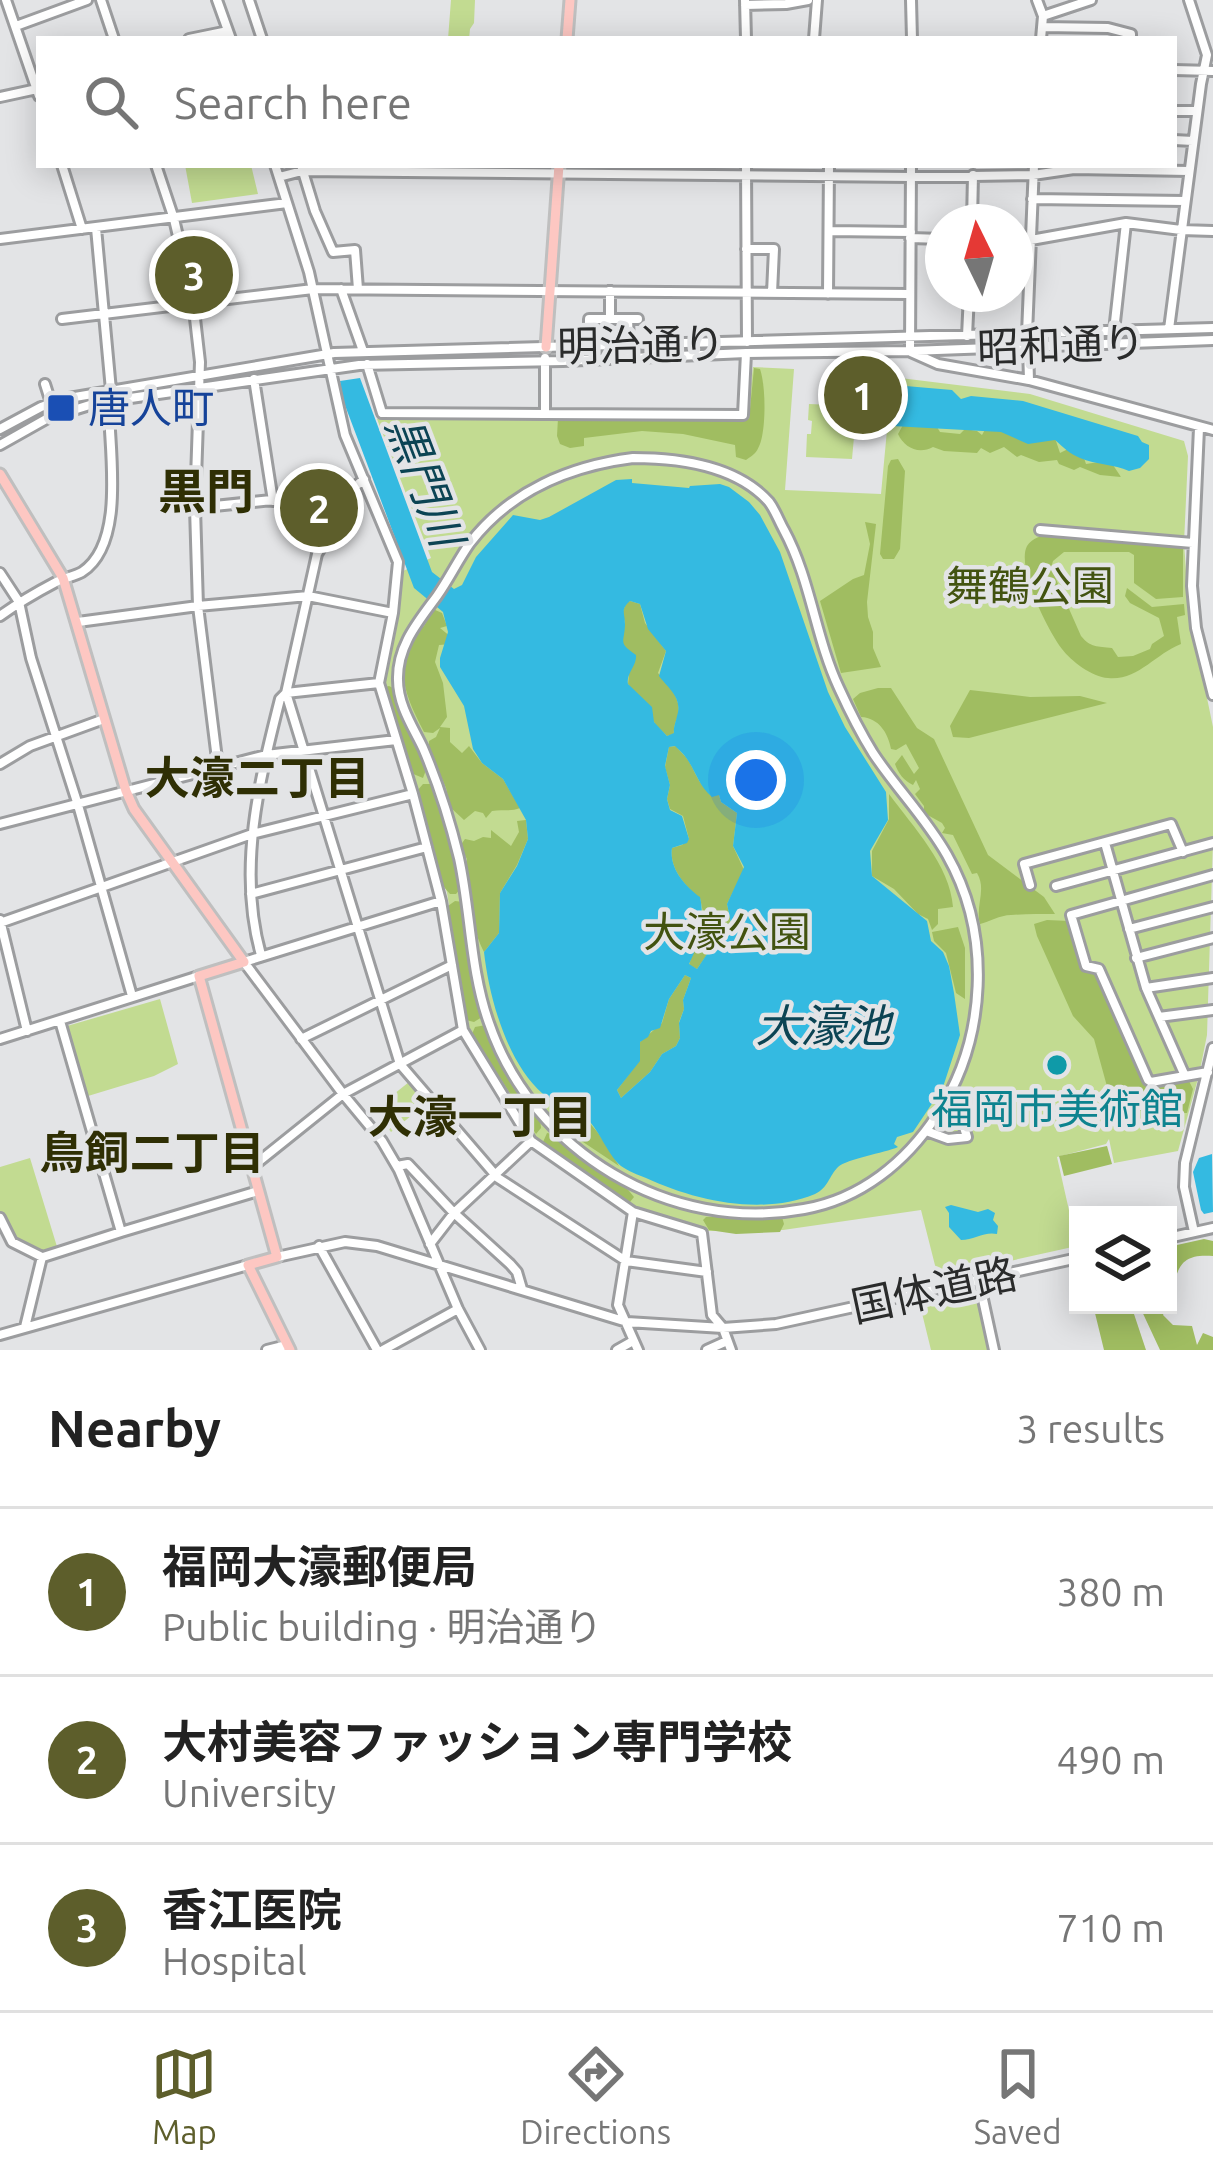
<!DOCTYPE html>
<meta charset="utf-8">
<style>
body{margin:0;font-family:Ubuntu,"Noto Sans JP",sans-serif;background:#f6f6f6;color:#222}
.controls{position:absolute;right:36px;bottom:36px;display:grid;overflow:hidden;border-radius:0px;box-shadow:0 6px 30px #0003}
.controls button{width:108px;height:108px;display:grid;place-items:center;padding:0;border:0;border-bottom:3px solid #e0e0e0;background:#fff;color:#222;font:60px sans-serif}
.compass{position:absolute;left:925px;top:204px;width:108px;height:108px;border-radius:50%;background:#fff;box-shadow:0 6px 30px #0003;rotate:355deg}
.you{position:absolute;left:756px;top:780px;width:42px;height:42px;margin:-30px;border:9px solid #fff;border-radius:50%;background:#1a73e8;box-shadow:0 0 0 18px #1a73e833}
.badge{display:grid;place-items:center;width:78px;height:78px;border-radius:50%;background:#5d5e2b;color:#fff;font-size:39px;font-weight:700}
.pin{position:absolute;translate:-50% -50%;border:6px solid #fff;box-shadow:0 3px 12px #0006}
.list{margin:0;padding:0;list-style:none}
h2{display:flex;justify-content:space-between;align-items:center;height:156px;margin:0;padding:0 48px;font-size:51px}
h2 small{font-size:39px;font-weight:400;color:#767676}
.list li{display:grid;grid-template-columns:78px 1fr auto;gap:36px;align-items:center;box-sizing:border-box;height:168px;padding:0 48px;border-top:3px solid #e0e0e0}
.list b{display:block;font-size:45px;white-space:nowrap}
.list p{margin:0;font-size:39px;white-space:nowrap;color:#767676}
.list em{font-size:39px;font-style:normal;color:#767676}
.icon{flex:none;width:66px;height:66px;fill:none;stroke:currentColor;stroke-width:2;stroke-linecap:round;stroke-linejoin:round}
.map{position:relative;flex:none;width:1213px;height:1350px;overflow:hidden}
.search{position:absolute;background:#fff;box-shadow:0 6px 30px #0003;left:36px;right:36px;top:36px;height:132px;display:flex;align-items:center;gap:30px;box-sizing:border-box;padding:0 42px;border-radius:0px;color:#767676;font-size:45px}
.sheet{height:660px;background:#fff}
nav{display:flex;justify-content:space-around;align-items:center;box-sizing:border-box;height:168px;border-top:3px solid #e0e0e0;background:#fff;font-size:33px;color:#767676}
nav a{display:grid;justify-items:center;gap:6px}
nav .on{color:#5d5e2b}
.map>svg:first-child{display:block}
.green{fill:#c2db91}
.forest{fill:#a0bd61}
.water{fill:#34bae1;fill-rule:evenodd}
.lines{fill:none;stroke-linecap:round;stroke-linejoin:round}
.minor-casing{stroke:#9c9d9f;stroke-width:14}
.major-casing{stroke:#bfbfbf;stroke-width:15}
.minor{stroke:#fff;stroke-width:8}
.major{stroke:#fdc7c2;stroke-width:9}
.transit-dot{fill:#1a4fb4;stroke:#e3e4e6;stroke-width:4.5}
.culture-dot{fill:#0f9aa8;stroke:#e3e4e6;stroke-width:4.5}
.labels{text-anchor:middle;stroke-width:9;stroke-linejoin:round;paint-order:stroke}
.street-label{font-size:42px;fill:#2a2b2b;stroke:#e3e4e6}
.transit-label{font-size:42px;fill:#164399;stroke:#e3e4e6;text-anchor:start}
.park-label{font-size:42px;fill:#425310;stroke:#e3e4e6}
.culture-label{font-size:42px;fill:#0d838f;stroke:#e3e4e6}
.water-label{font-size:45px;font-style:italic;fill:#0c4454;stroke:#e3e4e6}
.neighbourhood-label{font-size:45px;font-weight:bold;fill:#2f2f04;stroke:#e3e4e6}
.quarter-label{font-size:48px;font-weight:bold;fill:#2f2f04;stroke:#e3e4e6}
</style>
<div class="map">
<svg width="1213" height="1350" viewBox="0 0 1213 1350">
<rect width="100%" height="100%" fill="#e3e4e6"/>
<path class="green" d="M451 0H475L474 23 470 29 469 39H448Z
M185 165H251L258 194 192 203Z
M753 367 794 369 785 490 881 494 892 377 1030 394 1184 441 1188 456 1184 543 1189 611 1213 727V841L1207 1035 1199 1075 1178 1151 1114 1163 1109 1139 1106 1144 1057 1157 1077 1246 938 1277 921 1210 783 1230 706 1231 636 1210 536 1141 470 1033 447 893 386 700V662L403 571 431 558 377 419 385 416 747 418Z
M809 404 856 406 855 423H849L848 436 854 437 852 459 806 457 807 434H811L812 421 808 420Z
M160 999 178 1064 154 1076 88 1096 67 1026Z
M409 1082 426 1104 391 1132 374 1110Z
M30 1158 58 1250 43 1254 14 1241 0 1212V1167Z
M976 1293 988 1350H931L920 1305Z"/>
<path class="forest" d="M754 368 760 369C766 386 766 428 760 444 756 454 754 454 746 460L736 457 735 445 683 434 642 431 584 438V446L570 448 560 444 557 436 558 418 749 419Z
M903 425 937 427 940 432 960 434 965 429 977 431 982 435 987 426 1055 438 1060 453 1068 449 1083 455 1086 464 1099 462 1113 465 1121 477 1100 475 1080 467 1074 470 1059 464 1057 460 1039 462 1021 455 1017 457 1004 447 990 453 981 448 977 453 944 451 933 447C918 455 904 447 898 434Z
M898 459 905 471 900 549 894 559H883L880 554 888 466 891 460Z
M865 522 876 524 867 602 868 617 873 632V648L881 667 841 673 820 601 853 579 864 575 870 544Z
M1051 534 1183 544V597L1156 599 1134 583V555L1129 552H1064L1053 561 1051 568 1081 636C1091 648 1097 646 1112 648L1118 657 1133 656 1150 649 1152 644 1164 636 1159 618 1130 603 1125 596 1127 588 1152 607 1184 604 1185 615 1177 617 1181 644C1155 654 1138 681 1108 678 1092 677 1071 661 1062 649 1048 631 1016 567 1027 546 1032 538 1042 535 1051 534Z
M630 601 640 604 645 623 666 651 658 673C668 685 682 698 678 715 676 722 673 727 674 734L667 736 656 725 628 684 629 674 621 639 625 622 622 614 626 603Z
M433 609 442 613 447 626 440 628 451 637 452 644 439 645 435 662 443 683 447 717 440 727 450 728V742L462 753 469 746 482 763 503 779 520 808C511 812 501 809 492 811L486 818 483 813 475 811 464 820 450 807 446 788 429 748V741L436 737 440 728 433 733 424 732C406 697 392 668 417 632 419 629 422 628 424 626 428 620 429 614 433 609Z
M389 686 393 688 426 770 423 778 411 773 381 688Z
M878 688H891L917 728 934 739 988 855 1044 897 1055 914C1041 914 1025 914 1011 915 1000 915 989 922 980 924 975 905 987 890 977 873L972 874 953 835 942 833 945 828 942 823 924 813V806L915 794 920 789 916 780 913 785C904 781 898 773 895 764L902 755 914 774 919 768 906 744 896 750 891 749C888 733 879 718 861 717L853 699 860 693Z
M970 690 1030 697 1080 696 1107 703 969 738 953 737 950 726Z
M676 746C679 751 685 755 688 760 698 776 699 790 719 795L721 802 737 813 733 846 744 870 727 904 732 928 713 946 697 969 689 965 704 917 700 898C685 886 669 868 672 848L682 845 689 839 683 816 670 809 667 799 670 785 665 767 669 747Z
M423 784H430L434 789 461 888 456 894H450L443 886 417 791Z
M889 794C913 827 950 865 953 907L938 909V924L932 930 928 919 918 914 894 889 872 876V851L889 819Z
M526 820 528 839 517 865 500 893 499 933 484 952C474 932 474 921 472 901 471 884 463 877 467 859L460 846 465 839 474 841 483 837 491 838V830L511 846 519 832 517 821Z
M455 901 463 902 470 967 482 1017 474 1022 466 1020 445 908Z
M1047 920 1069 921C1098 973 1124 1025 1143 1082L1153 1085 1188 1079 1193 1089 1187 1113H1178L1170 1105 1135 1112 1122 1087 1108 1090 1094 1039 1073 1016 1037 936 1034 924Z
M958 927 965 948V999L956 993 946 953 934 941 932 932Z
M685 975 691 978 683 1000 684 1009 679 1022 680 1038 676 1046 662 1054 650 1072 621 1098 617 1090 639 1061 640 1042 662 1023 669 999Z
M486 1025 505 1074 540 1117 541 1128 536 1134 472 1034 475 1027Z
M542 1096C587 1114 595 1124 619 1166L580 1140Z
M547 1133 557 1135 625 1186 634 1197 630 1202 619 1197 543 1142Z
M1107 1146 1112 1164 1064 1176 1059 1156Z
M706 1217H782L784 1224 780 1232 736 1234 709 1230 703 1220Z
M1204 1239 1213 1241V1256C1175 1253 1179 1272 1168 1302V1247Z
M1093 1305H1131L1146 1350H1104Z
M1139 1305H1167L1163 1315 1173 1325 1192 1326 1197 1345 1203 1333 1213 1337V1350H1160Z"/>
<path class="water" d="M360 378 432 572 454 589 462 585 476 557 513 515 540 520 549 517 616 480 632 479V483L689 488 690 486 720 484 729 487 749 502 760 515 780 552 828 692 845 727 886 792 888 820 870 851 872 876 927 921 931 941 943 952 949 966 954 993 960 1035 943 1087 913 1132 897 1137 894 1144 898 1147C884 1153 847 1159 838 1167 829 1176 828 1188 815 1194 762 1216 696 1201 646 1178 638 1175 628 1171 621 1166 606 1153 600 1129 583 1115 571 1104 555 1103 543 1094 507 1063 489 997 484 952L499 933 500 893 517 866 528 839 526 820 503 779 482 763 473 749 464 706 440 667V658L448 632 443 612 414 588 343 400 340 381ZM630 601 640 604 648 629 666 651 659 676C668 688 683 698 677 716 676 722 673 727 674 733L667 736 654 722 652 707 628 684C626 673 637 666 636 655 618 642 624 644 625 625 625 612 620 610 630 601ZM675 746C679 750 684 754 687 759 696 772 699 786 712 797L719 795 721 802 737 813 733 846 744 867 727 904 732 928 717 939 697 969 689 964C699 945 705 919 700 897 685 886 669 868 672 848L687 843 689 839 682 816 670 810 667 799 670 785 665 766 669 747ZM685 975 691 978 683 1000 684 1009 679 1023 680 1038 676 1046 662 1054 650 1072 621 1098 617 1090 640 1061V1042L648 1037 651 1031 660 1028 669 999Z
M894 385 952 390 961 399 971 396 1023 401 1138 436 1142 442 1149 445V459L1140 468 1129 471C1114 464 1096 465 1080 458 1070 454 1063 447 1055 440L1028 444 1001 432 892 426Z
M1212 1154 1213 1212 1204 1214 1201 1210 1193 1172 1199 1158Z
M951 1205 978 1212 988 1209 995 1213 993 1220 998 1226 997 1234C985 1231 974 1240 961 1240L949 1227V1213L945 1207Z"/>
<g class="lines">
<g class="minor-casing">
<path id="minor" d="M6 0 39 96
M101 0 114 39
M217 0 231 39
M249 0 262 39
M745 0 746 39
M911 0 912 39
M1037 0 1043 16 1041 39
M745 5 786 4 808 0
M1043 16 1091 0
M16 26 87 0
M1042 27 1108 28 1131 34V39
M189 39 228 31
M814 39 817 0
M1174 70 1213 71
M0 97 37 89
M1174 111H1196
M1174 140 1193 141
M62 165 82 229
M156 165 174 219 193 301 200 362 195 508 198 606 218 767
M275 165 309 272 345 435 398 562 393 613 379 683 413 794 441 901 463 1030 531 1141 633 1212 702 1233 712 1315 723 1328 731 1350
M301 165 315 211 333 252 355 250 358 289
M746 165 747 342
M279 177 302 171 911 177 1033 175 1074 169 1189 171
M1032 199 1185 201
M972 222 973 175
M829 231 911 232
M910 238 943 239
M0 239 287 203
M1015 240H1031L1126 223 1181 230 1213 231
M746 249H774L772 293
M341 289 363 351
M828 294 829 165
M62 319 313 289 909 294
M610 319V291
M628 319 629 344
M1169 329 1201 84 1207 55 1189 0
M1114 331 1126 223
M1027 334 1034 165
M967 336 969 294
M589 346V319H638
M1028 346 1029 380
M910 351 911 165
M911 352 938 364 1029 380 1213 430
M545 358V414L743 415 746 353
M367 364 382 413 545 414
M254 379 273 501
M45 384 51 403
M1199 428 1192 586 1196 628 1213 695
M0 429 41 407 63 399 334 353 1213 328
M0 445 48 418 96 403 359 365 563 361 746 353 910 351 1213 340
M633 458C679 458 736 465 769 502 775 510 779 521 784 530 811 580 815 637 839 688 849 710 860 732 873 753 896 788 926 818 947 855 992 934 987 1039 937 1115 906 1162 861 1199 804 1209 670 1234 533 1152 489 1023 470 970 471 913 459 858 450 821 438 783 423 748 413 727 398 705 398 680 397 646 418 622 437 596 449 579 458 560 470 543 510 491 570 466 633 458Z
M195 508 349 492
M1040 530 1193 543
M0 573 19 602 31 658 78 805 132 996
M0 616C18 603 37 592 56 582 64 578 75 576 82 572 125 544 110 455 109 411L112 401 96 228
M78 622 198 606 308 596 393 613
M286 693 400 1064 498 1178 626 1261 707 1272
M286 693 379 683
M0 764 30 746 104 719
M0 824 266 755 396 740
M1105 843 1146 988 1185 1076 1208 1072
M1030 885 1024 864 1171 824 1183 852
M1056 886 1213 843
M251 894 427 847
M441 901 244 962 343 1094 382 1141 399 1170 458 1309 480 1350
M0 920 27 1031
M0 923 252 834 413 794
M1129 929 1213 907
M261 955C237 870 259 782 280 699L286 693 317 554 344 510 349 492 364 479
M1136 958 1213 938
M1146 988 1213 978
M1159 1017 1213 1010
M60 1021 121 1232 258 1191
M0 1039 199 976
M301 1039 452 965
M1185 1076 1151 1082 1148 1080 1099 969 1086 966 1071 915 1213 875
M929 1132 948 1139 967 1137 963 1124 950 1101
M397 1166 408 1164 454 1213 510 1264 517 1272 522 1289
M252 1167 343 1094 463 1030
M633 1212 618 1305 638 1350
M0 1218 12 1242 42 1257 25 1327
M1194 1232 1184 1187 1185 1163 1213 1048
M1168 1238 1213 1228
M430 1244 454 1213 531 1141
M319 1246 377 1350
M43 1257 121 1232
M277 1257 345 1242 377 1246 627 1322 723 1328 776 1324 1078 1258
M979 1281 994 1350
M0 1335 248 1265
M267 1350 287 1345
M383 1350 458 1309
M617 1350 633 1341
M707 1350 727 1341"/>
</g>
<g class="major-casing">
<path id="major" d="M567 39 570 0
M546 347 559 165
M0 474 63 578 126 791 134 809 244 962 199 976 277 1257 248 1265 290 1350"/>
</g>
<use href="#minor" class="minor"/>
<use href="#major" class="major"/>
</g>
<rect class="transit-dot" x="46" y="393" width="30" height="30" rx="6"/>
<circle class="culture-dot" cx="1057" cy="1065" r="12"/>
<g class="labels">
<g class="street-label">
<text transform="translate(641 345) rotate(-1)" y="15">明治通り</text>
<text transform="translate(1061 345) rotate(-2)" y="15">昭和通り</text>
<text transform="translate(934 1290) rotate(-12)" y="15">国体道路</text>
</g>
<g class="transit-label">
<text x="88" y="423">唐人町</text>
</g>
<g class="park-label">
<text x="1030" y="601">舞鶴公園</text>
<text x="727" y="947">大濠公園</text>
</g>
<g class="culture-label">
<text x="1057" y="1124">福岡市美術館</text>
</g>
<g class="water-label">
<text transform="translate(425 481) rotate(69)" y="16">黒門川</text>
<text x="823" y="1042">大濠池</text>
</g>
<g class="neighbourhood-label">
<text x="257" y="794">大濠二丁目</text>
<text x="480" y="1133">大濠一丁目</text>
<text x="152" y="1169">鳥飼二丁目</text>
</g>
<g class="quarter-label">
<text x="206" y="509">黒門</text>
</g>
</g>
</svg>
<div class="controls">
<button><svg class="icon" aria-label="layers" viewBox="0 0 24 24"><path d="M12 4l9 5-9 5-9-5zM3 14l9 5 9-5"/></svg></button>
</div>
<svg class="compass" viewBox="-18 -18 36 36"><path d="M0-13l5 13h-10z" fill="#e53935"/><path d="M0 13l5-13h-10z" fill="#767676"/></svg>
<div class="you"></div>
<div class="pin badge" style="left:863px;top:395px">1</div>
<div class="pin badge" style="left:319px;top:508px">2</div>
<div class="pin badge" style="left:194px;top:275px">3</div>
<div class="search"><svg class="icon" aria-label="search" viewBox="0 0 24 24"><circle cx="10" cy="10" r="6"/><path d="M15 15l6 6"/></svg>Search here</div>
</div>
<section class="sheet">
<h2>Nearby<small>3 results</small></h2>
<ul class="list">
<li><span class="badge">1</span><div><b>福岡大濠郵便局</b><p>Public building · 明治通り</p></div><em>380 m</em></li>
<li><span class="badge">2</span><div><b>大村美容ファッション専門学校</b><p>University</p></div><em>490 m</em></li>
<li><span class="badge">3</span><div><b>香江医院</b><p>Hospital</p></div><em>710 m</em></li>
</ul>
</section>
<nav>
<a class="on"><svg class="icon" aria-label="map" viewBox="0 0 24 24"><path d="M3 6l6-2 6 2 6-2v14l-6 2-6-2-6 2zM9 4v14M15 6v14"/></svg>Map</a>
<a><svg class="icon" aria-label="directions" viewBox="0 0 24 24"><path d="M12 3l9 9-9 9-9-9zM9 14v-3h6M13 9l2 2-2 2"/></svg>Directions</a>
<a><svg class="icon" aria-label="saved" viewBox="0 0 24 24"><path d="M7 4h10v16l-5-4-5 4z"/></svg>Saved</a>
</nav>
